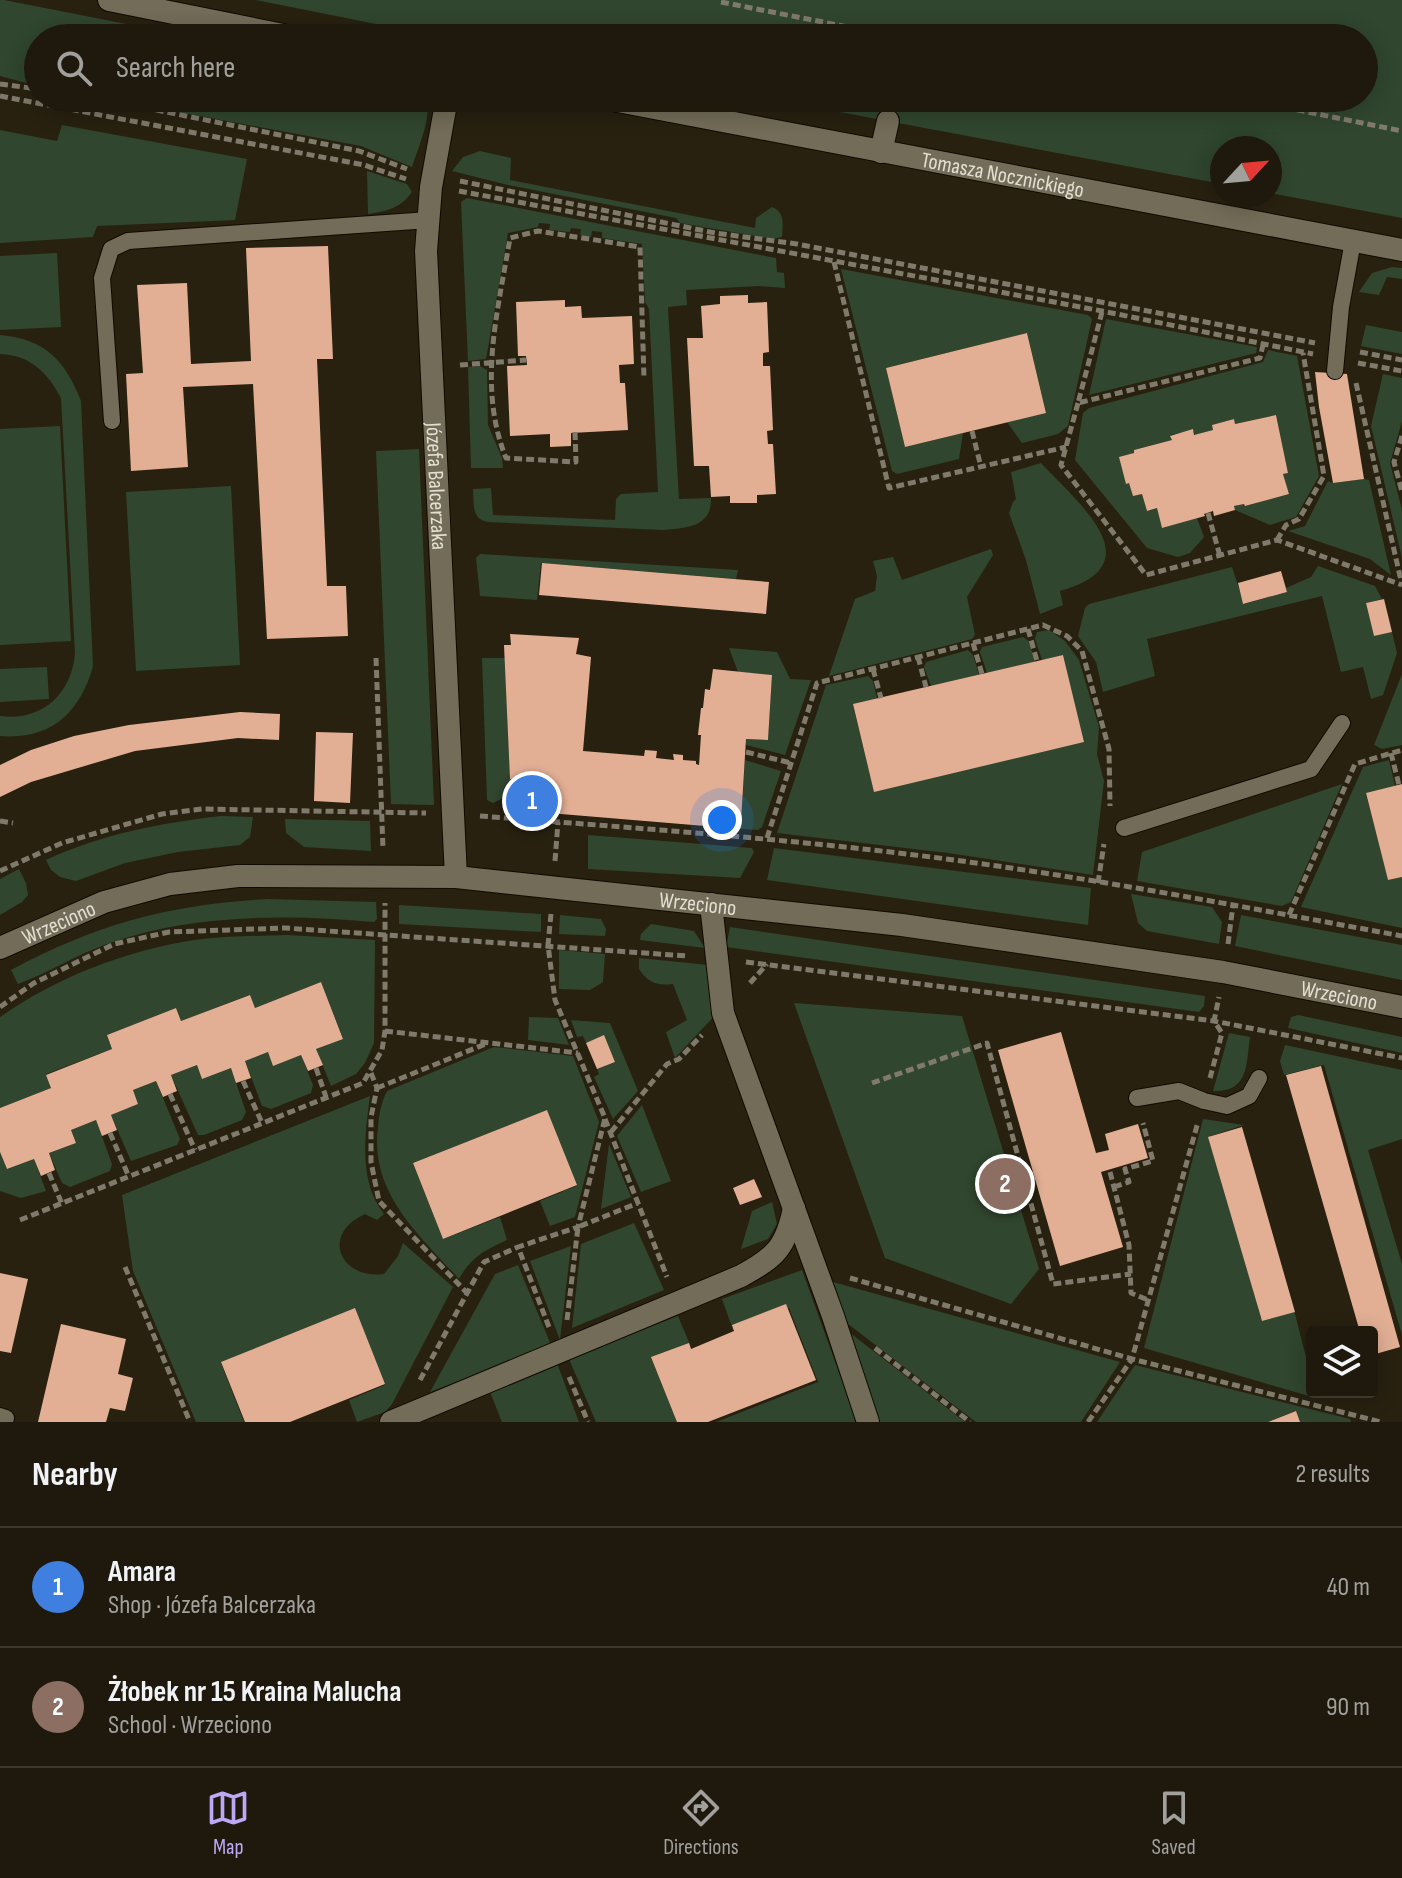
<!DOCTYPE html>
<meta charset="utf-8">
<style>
body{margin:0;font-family:"Sofia Sans Condensed",sans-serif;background:#2b261a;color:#f1f3f6}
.controls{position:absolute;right:24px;bottom:24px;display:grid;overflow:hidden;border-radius:8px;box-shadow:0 4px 20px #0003}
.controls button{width:72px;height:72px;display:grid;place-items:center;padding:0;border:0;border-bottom:2px solid #3c382d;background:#1e190c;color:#f1f3f6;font:40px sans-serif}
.compass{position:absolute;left:1210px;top:136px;width:72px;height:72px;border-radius:50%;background:#1e190c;box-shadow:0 4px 20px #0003;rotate:64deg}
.you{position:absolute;left:722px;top:820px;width:28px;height:28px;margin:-20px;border:6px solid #fff;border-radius:50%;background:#1a73e8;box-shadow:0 0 0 12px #1a73e833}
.badge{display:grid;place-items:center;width:52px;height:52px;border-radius:50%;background:#bca9f5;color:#fff;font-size:26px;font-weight:700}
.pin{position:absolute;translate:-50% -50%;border:4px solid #fff;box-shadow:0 2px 8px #0006}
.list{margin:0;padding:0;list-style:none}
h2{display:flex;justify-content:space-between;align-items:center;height:104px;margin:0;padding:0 32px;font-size:34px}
h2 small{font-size:26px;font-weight:400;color:#a1a09d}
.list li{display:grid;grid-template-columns:52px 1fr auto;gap:24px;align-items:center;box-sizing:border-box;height:120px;padding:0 32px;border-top:2px solid #3c382d}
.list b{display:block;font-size:30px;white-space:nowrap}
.list p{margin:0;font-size:26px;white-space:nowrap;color:#a1a09d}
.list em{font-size:26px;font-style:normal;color:#a1a09d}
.icon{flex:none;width:44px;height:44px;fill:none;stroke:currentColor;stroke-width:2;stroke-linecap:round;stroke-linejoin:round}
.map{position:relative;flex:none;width:1402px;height:1422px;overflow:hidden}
.search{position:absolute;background:#1e190c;box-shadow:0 4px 20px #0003;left:24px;right:24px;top:24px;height:88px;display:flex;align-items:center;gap:20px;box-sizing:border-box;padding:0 28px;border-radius:44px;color:#a1a09d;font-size:30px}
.sheet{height:344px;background:#1e190c}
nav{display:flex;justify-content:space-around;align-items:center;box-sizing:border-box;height:112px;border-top:2px solid #3c382d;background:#1e190c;font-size:22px;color:#a1a09d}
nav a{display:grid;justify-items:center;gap:4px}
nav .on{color:#bca9f5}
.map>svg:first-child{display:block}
.green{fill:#30462e}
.building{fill:#e2af94}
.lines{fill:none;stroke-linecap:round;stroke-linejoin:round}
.service-casing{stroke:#100b00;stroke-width:18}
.minor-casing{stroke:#100b00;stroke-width:24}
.path{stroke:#7f7a6b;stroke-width:5;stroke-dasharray:8 4;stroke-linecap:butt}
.service{stroke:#736c58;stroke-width:16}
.minor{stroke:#736c58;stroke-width:22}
.labels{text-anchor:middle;stroke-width:8;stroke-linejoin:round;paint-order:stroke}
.street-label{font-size:22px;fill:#e2dfd3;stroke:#1e1807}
</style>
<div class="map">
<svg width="1402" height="1422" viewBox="0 0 1402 1422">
<rect width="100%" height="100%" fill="#282110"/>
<path class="green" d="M0 0H4L198 38H38V86L0 76Z
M256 0H1402V218L1270 193V148H1222V184L765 98H1364V38H446Z
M103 98H427C431 120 419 145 412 167L361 146Z
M62 125 247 159 235 220 97 226 93 237 0 243V130L57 141Z
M480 151 511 158 510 180 755 228 756 218 772 207C785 212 783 225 782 237L773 239 680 223 676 218 508 185 452 171 463 157Z
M367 171 407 184 412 192C401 208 387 211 368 214Z
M467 198 776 258 777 272 784 273 785 288 758 286 686 290 687 305 668 307 679 499 711 498C712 527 687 528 663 530L488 522C471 519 474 504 473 489L491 488 493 515 615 520 616 499 621 494 658 492 649 309 645 302 642 244 602 238V232L592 231 591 237 580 235 581 229 571 228 570 232 549 230 550 224 539 223 538 227 508 233 486 359 468 361 461 202Z
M57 253 61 327 0 330V256Z
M1392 267 1402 268V279L1387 277 1379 295 1359 292 1372 273Z
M841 269 1088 315 1092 319 1068 426 1058 434 1022 443 1007 422 1046 412 1027 333 886 368 905 447 963 433 959 459 897 474 892 471Z
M1106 319 1257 347 1256 353 1089 395Z
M1366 325 1402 332V354L1361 346Z
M0 335C45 339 65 360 81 401L93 666C80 713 51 740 0 736V716C41 722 72 694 75 653L61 398C48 373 30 355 0 354Z
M1268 350 1297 356 1319 476 1296 517 1270 525 1235 510 1234 506 1244 504 1246 506 1289 494 1283 474 1288 473 1276 415 1235 424 1234 419 1212 425 1213 430 1195 435 1193 430 1171 435 1172 440 1134 450 1129 483 1142 494 1147 511 1157 508 1162 528 1197 518 1204 537 1190 553 1178 557 1147 548 1075 460 1083 413 1089 408 1263 362Z
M480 366 487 370 488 425 502 458 503 468H471L468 367Z
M1383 374 1402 378V421L1390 463 1402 510V558L1371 426Z
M60 426 71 641 0 645V429Z
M419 449 434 805 391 804 376 451Z
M1041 463C1079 504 1155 564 1060 591L1063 605 1040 614 1026 560 1009 513 1013 502 1016 499 1011 472Z
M1364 479 1369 480 1391 575 1370 559 1288 531 1305 526 1328 481 1333 483Z
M231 486 240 665 136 671 126 492Z
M991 549 993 555 967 597 975 635 972 639 829 676 855 599 875 591 877 576 873 561 893 557 902 580Z
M480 554 738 570 736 579 541 563 537 600 480 596 476 558Z
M1318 566 1375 586 1382 599 1366 603 1374 636 1392 632 1397 653 1383 695 1371 699 1363 667 1341 672 1322 596 1147 639 1155 676 1103 692 1096 662 1078 636 1085 608 1089 604 1232 567 1244 604 1287 592 1286 588 1311 577Z
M1049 630 1065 641 1079 660 1099 727 1097 754 1104 781 1093 875 948 853 777 833 826 685 868 676 873 681 877 699 853 705 874 791 1083 742 1063 655 1042 660 1035 639 1037 632Z
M1023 637 1029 641 1035 662 987 673 980 652 982 647Z
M729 648 777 652 790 679 811 680 785 755 746 745V739L768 740 772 675 738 672Z
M968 650 973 655 979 675 931 686 924 667 926 662Z
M482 658H505L510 779 523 778 524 788 493 803 487 800Z
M47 667 49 699 0 702V669Z
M1402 674V745L1382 749 1374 745Z
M745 760 781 771 762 827 758 830 729 828V822H741Z
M1389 760 1395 786 1366 794 1388 880 1402 877V928L1301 907 1363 767Z
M1342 784 1291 902 1282 906 1137 881 1142 852Z
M221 816 253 817 250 837 240 845 178 852 125 863 76 881 60 877 51 870 46 860C101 834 161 823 221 816Z
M285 819 370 821 371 851 304 847 286 833Z
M588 835 752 848 754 852 740 878 588 869Z
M774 848 1091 888 1088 925 767 880Z
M19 869 26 883 28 895 22 902 0 915V879Z
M1131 894 1212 907 1222 922 1219 944 1147 931 1138 923Z
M267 899 376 902 377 919 374 922C285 914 191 914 107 944 76 955 48 973 18 984L11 970C99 923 168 905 267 899Z
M399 905 541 914V932L399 924Z
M560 915 601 919 606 929 605 936 559 934Z
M1241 915 1402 945V980L1235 946Z
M651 924 694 931 705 948 640 940 641 934Z
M730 927 1205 996 1204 1006 1199 1012 726 947Z
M287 935 375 940 374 1043 365 1063 356 1074 331 1086 316 1049 343 1038 321 982 255 1008 249 995 181 1021 176 1008 107 1035 112 1049 46 1074 51 1088 0 1108V1017C57 977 125 951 194 940 224 936 256 936 287 935Z
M559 950 605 954 603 982 590 990 559 989Z
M639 958 709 965 718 1012 675 1058 666 1032 687 1020 673 984C658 986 648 983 639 969Z
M794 1003 962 1016 1039 1269 1011 1304 885 1258Z
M1298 1015 1402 1037V1053L1288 1028 1291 1017Z
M529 1017 558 1018 569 1045 528 1040Z
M571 1020 610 1023 638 1091 613 1119 594 1077 599 1074 597 1069 615 1062 603 1036 586 1043 583 1036 577 1037Z
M1229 1033 1250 1037C1246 1065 1249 1092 1213 1091Z
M1285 1045 1402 1070V1139L1368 1150 1402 1264V1335L1324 1065 1284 1075 1280 1061Z
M494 1047 573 1056 599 1122 575 1217 550 1226 540 1201 576 1186 547 1110 413 1163 443 1239 500 1217 507 1240C485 1250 471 1257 459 1279 419 1235 369 1192 378 1127 379 1114 381 1103 387 1091Z
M268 1052 273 1065 301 1055 313 1085 311 1093 271 1109 262 1106 245 1061Z
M197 1065 202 1078 231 1068 246 1112 242 1120 204 1135H198L171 1075Z
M156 1081 180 1139 177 1145 131 1161 111 1115 138 1104 133 1090Z
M370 1096C365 1135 358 1181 384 1214L377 1220 365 1214C320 1234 340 1280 384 1274L398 1256 403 1243 453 1287 392 1404 385 1412 357 1422 349 1400 385 1385 355 1309 221 1363 244 1422H196L133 1271 122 1195Z
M642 1105 671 1181 641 1192 617 1136Z
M1203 1119 1244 1125 1210 1136 1261 1319 1294 1310 1312 1381V1392H1315L1316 1398 1144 1348Z
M96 1120 112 1164 110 1171 70 1187 62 1183 49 1153 76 1143 71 1130Z
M609 1144 631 1197 601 1209Z
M0 1152 7 1169 34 1159 46 1191 21 1198 0 1191Z
M772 1202 777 1224 768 1239 741 1249 752 1211Z
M634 1223 664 1290 572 1328 581 1244Z
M571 1246 560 1340 530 1261Z
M518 1265 551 1345 430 1392 495 1274Z
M802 1270 854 1414 855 1422H716L818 1382 789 1308 733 1330 722 1299Z
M833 1282 1120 1362 1081 1422H976L848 1324Z
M678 1316 691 1347 656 1362 680 1422H596L569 1359Z
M845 1329 965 1422H877Z
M557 1363 579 1422H502L490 1392Z
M1135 1365 1350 1419 1351 1422H1300L1295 1411 1268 1422H1097Z"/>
<path class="building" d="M328 246 333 359H317L327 586H346L348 636 267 639 253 384 183 387 188 467 131 471 126 374 143 373 137 285 187 283 191 364 251 361 246 248Z
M748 295V303L767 302 769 352 763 353V366H770L773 430 767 431 768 444H773L776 494 757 495V503H730V496L711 497 709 466H694L687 338H703L701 306 720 304V296Z
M565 300V307L581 306 582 318 632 316 634 364 619 365 620 383H625L628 430 571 433V446L550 447V434L510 436 507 366 527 365 526 356H518L516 302Z
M1027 333 1046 413 905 447 886 368Z
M1315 372 1347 374 1364 479 1333 483 1319 407Z
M1276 415 1288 473 1283 474 1289 494 1245 506 1244 504 1234 506 1235 510 1214 516 1213 511 1204 514 1205 516 1162 528 1157 508 1147 511 1142 494 1133 496 1129 483 1126 484 1119 457 1134 453V450L1172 440 1170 436 1193 429 1194 435 1213 430 1212 425 1234 419 1235 424Z
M542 563 769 582 766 614 539 595Z
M1281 571 1287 592 1243 604 1238 583Z
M1384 599 1392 632 1374 636 1366 603Z
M510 634 579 638 576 654 591 657 583 751 644 756 645 750 657 751 656 758 674 760 673 754 683 755V760L696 761V764L699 765 701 735H698L701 708H703L705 689 710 690 713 669 772 675 768 740 746 739 741 822H729V828L525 811 523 778 510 779 504 645H511Z
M1063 655 1084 742 874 792 853 704Z
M240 712 280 714 279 740 238 738 135 751 31 782 0 797V765L31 750 74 736 129 725Z
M316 732 353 733 350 803 314 801Z
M1402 784V877L1388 880 1366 793Z
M321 982 343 1039 316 1049 323 1065 308 1071 301 1055 273 1066 268 1052 245 1061 251 1078 236 1083 231 1068 202 1079 197 1065 171 1075 177 1091 163 1097 156 1081 133 1090 138 1104 111 1115 117 1130 102 1136 96 1120 71 1130 76 1143 49 1153 55 1170 41 1176 34 1159 7 1169 0 1152V1108L51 1088 46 1075 112 1049 107 1035 176 1008 181 1021 250 995 255 1008Z
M1061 1032 1096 1153 1109 1150 1105 1134 1138 1124 1148 1158 1101 1172 1123 1247 1060 1266 998 1050Z
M604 1035 615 1062 597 1069 586 1043Z
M1321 1066 1400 1347 1372 1355V1332H1360L1286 1075Z
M547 1110 577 1185 443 1239 413 1163Z
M1242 1127 1295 1312 1262 1321 1208 1137Z
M754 1179 762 1197 740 1205 733 1188Z
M0 1273 28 1279 11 1353 0 1351Z
M786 1304 816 1380 708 1422H677L651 1357 689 1343 691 1349 734 1331 732 1325Z
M355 1308 385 1384 290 1422H245L221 1362Z
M61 1324 126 1339 118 1374 133 1378 125 1411 110 1408 106 1422H38Z
M1296 1411 1300 1422H1268Z"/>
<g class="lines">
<g class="service-casing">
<path id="service" d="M1335 371 1341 307 1353 241
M112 421 102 278 111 249 128 241 429 220
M1124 828 1311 769 1342 723
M1137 1098 1179 1091 1204 1101 1227 1106 1249 1096 1259 1078
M0 1416 6 1418"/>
</g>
<g class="minor-casing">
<g id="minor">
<path d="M109 0 298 38"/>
<path id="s1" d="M447 98 431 187 426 251 456 877"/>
<path id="s2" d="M602 98 1402 250"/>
<path d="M881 152 888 121"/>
<path d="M711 904 723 1013 833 1316 868 1422"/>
<path id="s3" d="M0 948 104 902 170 884 238 876 456 877 902 925 1223 972 1402 1007"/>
<path d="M391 1422 741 1276C776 1257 786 1247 794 1208"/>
</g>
</g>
<path class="path" d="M721 2 904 38 912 34 932 38
M0 84 38 89
M0 96 364 165 406 179
M97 98 359 151 407 169
M1238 98 1402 131
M460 181 715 233 797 244 1315 343
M459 191 1102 311 1313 354
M834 262 889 488 1066 447
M1102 312 1078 403 1260 358 1263 345
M1360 352 1402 360
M1358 363 1402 371
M460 365 526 360
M1356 383 1402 585
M1078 403 1061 465 1146 575 1277 540 1402 585
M972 431 981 467
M575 432 576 462 506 458C477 386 498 311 510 238L538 231 640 247 644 379
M1402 436 1394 462 1402 492
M1208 513 1220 556
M1277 540 1286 525 1299 519 1324 476 1303 353
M1028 629 1037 661
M973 643 982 674
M918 657 926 687
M376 658 383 849
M873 669 881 698
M746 752 791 763
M1391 753 1399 785
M480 816C622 827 765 837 907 854 1073 874 1238 906 1402 936
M0 821 13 823
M767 838 817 683 1043 625 1067 636 1082 651 1109 749 1110 806
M555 861 558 822
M0 871 62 843 162 814 202 809 426 813
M1098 883 1104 844
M1289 915 1355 764 1402 750
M1228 944 1233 905
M746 962 1214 1021 1402 1058
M750 983 767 964
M0 1007 34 983 114 944 169 932 285 928 688 956
M385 1031 578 1053
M316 1068 326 1097
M371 1073 377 1088 371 1117V1162L379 1201 467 1293
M1210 1078 1222 1033 1214 1021 1219 997
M243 1081 262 1123
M872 1083 987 1043 1053 1284 1131 1274
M377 1088 488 1043
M170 1094 195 1150
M605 1119 667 1277
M611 1132 667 1064 679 1059 702 1035
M110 1133 129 1177
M1110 1172 1129 1245 1131 1293 1148 1300
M49 1173 62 1204
M1114 1187 1129 1182 1125 1169 1153 1161 1143 1123
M20 1220 363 1083 382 1050 385 1031V903
M125 1267 190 1422
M850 1278 1132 1359 1198 1122
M567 1320 578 1227 638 1203
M549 1327 518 1247 578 1227 605 1118 555 1000 548 945 551 914
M875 1348 970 1422
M569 1377 588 1422
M420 1380 484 1262 518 1247
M1088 1422 1132 1359 1381 1422"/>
<use href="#service" class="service"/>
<use href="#minor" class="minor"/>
</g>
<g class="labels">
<g class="street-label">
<text dy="8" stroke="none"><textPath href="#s2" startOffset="408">Tomasza Nocznickiego</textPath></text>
<text dy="8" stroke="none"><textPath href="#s1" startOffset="390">Józefa Balcerzaka</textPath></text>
<text dy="8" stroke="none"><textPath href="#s3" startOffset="712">Wrzeciono</textPath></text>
<text dy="8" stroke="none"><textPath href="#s3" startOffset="64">Wrzeciono</textPath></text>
<text dy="8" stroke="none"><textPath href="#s3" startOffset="1360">Wrzeciono</textPath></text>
</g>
</g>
</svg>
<div class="controls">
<button><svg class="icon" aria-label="layers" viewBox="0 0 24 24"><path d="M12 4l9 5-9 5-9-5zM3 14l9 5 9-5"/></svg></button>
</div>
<svg class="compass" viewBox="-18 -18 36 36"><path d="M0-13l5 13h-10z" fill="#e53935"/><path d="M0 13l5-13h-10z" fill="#a1a09d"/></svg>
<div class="you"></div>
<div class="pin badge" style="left:532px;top:801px;background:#3f7fe0">1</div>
<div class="pin badge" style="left:1005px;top:1184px;background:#8d6e63">2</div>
<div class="search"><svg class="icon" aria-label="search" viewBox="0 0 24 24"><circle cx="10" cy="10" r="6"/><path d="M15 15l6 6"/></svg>Search here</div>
</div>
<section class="sheet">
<h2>Nearby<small>2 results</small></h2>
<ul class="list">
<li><span class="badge" style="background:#3f7fe0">1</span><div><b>Amara</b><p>Shop · Józefa Balcerzaka</p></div><em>40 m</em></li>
<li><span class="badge" style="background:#8d6e63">2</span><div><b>Żłobek nr 15 Kraina Malucha</b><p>School · Wrzeciono</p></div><em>90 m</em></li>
</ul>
</section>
<nav>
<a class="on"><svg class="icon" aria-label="map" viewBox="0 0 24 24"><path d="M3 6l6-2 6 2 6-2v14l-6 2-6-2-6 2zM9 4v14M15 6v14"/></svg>Map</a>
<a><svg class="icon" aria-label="directions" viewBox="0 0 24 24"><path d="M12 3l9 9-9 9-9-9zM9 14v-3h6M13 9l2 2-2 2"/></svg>Directions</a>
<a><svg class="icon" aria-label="saved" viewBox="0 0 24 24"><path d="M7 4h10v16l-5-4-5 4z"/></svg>Saved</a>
</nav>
